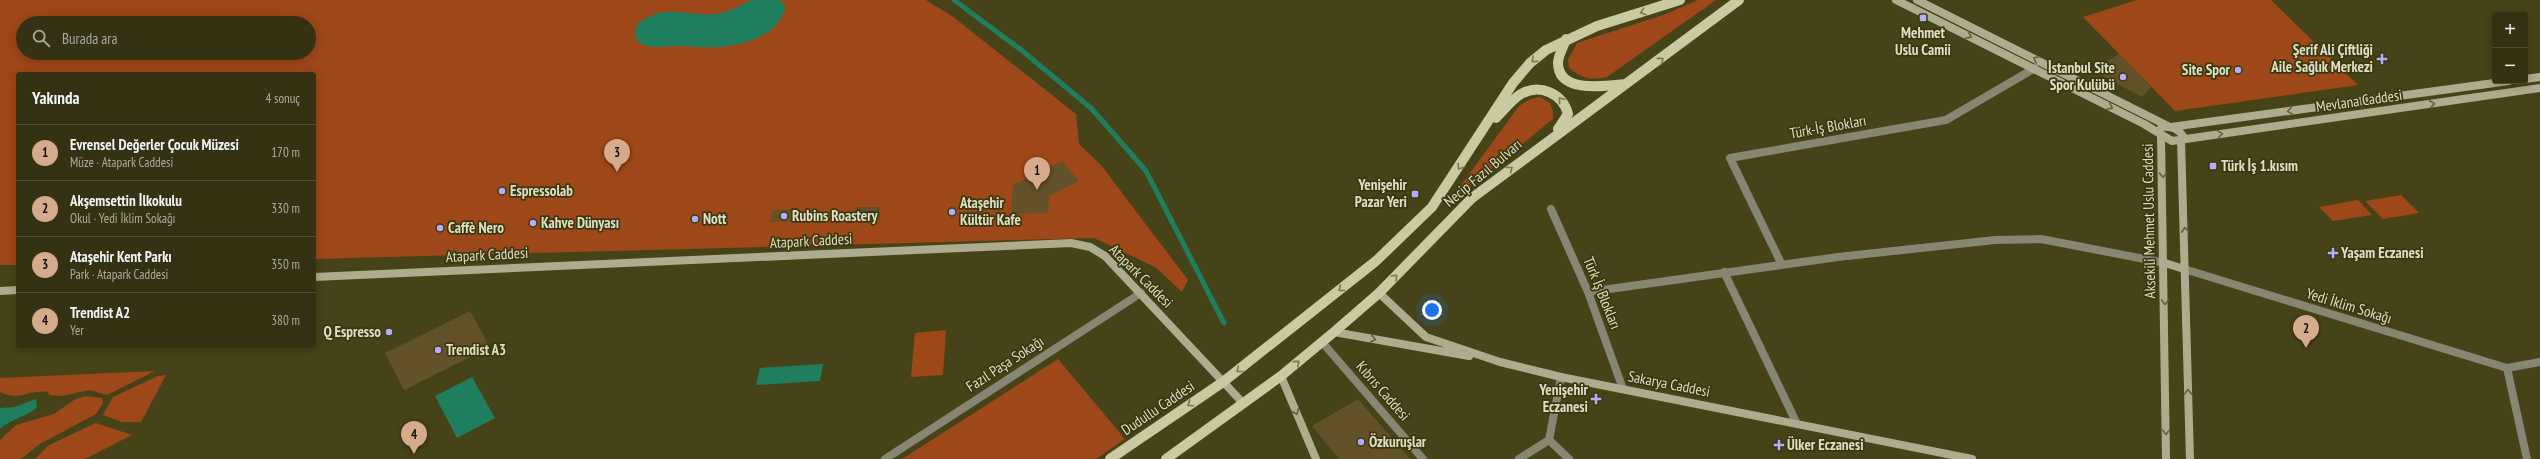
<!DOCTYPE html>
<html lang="tr">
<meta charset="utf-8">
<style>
body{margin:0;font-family:"PT Sans Narrow",sans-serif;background:#3f3e21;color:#f1f3f6}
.controls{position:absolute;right:12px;top:12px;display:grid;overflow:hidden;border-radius:4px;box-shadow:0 2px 10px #0003}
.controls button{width:36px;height:36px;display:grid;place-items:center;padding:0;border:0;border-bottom:1px solid #4e4d33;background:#343213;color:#f1f3f6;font:20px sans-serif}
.you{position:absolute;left:1432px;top:310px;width:14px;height:14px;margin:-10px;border:3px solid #fff;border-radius:50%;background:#1a73e8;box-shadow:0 0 0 6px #1a73e833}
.badge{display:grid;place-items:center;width:26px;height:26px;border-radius:50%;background:#d6ab8b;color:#111;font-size:13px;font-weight:700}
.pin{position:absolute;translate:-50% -33px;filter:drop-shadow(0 1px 2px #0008)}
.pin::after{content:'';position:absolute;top:21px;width:14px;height:12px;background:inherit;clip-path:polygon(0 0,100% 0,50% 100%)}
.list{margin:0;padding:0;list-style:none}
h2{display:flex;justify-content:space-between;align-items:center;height:52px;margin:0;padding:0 16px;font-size:17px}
h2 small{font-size:13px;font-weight:400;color:#a9aaa0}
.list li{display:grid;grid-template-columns:26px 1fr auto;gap:12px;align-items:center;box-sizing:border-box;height:56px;padding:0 16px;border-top:1px solid #4e4d33}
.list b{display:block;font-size:15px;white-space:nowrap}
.list p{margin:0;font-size:13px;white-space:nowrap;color:#a9aaa0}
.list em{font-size:13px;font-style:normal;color:#a9aaa0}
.icon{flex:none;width:22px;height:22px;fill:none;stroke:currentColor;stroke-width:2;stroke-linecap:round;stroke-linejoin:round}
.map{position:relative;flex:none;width:2540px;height:459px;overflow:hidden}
.search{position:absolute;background:#343213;box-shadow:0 2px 10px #0003;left:16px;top:16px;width:300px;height:44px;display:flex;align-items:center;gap:10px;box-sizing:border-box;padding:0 14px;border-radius:22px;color:#a9aaa0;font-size:15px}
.panel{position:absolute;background:#343213;box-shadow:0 2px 10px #0003;left:16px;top:72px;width:300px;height:276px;border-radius:4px}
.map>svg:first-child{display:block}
.green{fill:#9e4718;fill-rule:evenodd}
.water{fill:#1f7e5e}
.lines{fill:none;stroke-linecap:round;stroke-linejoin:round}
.stream{stroke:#1f7e5e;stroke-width:5}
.building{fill:#63512a}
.street{stroke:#868673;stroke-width:8}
.secondary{stroke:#adac8e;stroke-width:8}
.primary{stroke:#cac9a2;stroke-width:10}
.oneway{stroke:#7c7950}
.oneway2{stroke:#64613a}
.poi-dot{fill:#b0aefa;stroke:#3c380d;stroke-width:1.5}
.labels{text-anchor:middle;stroke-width:3.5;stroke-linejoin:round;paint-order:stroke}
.poi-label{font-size:15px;font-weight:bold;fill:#dfdec7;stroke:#3c380d;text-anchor:start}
.street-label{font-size:15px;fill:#dfdec7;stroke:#3c380d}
</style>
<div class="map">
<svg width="2540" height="459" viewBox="0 0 2540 459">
<rect width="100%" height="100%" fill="#464319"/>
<path class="green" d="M0 0H926L952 16 1076 114 1079 144 1101 165 1188 280 1182 292 1155 267 1094 238 314 259V74H18V265H0ZM23 23H309V53H23Z
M1698 0H1716L1607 77C1590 81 1582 78 1569 68L1568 60 1577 43 1663 15Z
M2137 0H2271L2358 85 2175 111 2083 17Z
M1540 97 1550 103 1553 111V119L1445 207 1519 106 1530 99Z
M2401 195 2419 213 2383 219 2365 201Z
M2358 200 2372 215 2333 221 2319 207Z
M946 330 943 375 911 377 915 333Z
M1058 359 1125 439 1096 459H902Z
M155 371 107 395 90 390 61 396 49 395 48 392C27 389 22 402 0 392V378Z
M166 375 141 422H122L103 415 113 397 158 376Z
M85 396 102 398 103 403 96 414 40 444 21 459H0V440L16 425 54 414 74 400Z
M96 423 132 435 85 459H35L49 445Z"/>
<path class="water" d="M752 0H778L785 4C784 35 740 47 715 47 704 48 692 46 681 46 667 45 644 52 635 38L636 26C663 1 686 17 717 14 730 12 741 5 752 0Z
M823 364 820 381 756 385 760 368Z
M472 377 495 418 457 438 435 396Z
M36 399 37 407C29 416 12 418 0 429V408L15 407Z"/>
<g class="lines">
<path class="stream" d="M954 0 1020 49 1092 109 1146 171 1224 323"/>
</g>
<path class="building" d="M2119 54 2151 87 2142 97 2092 70Z
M1062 161 1079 181 1049 196 1048 213 1011 214 1013 185Z
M856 207H881L879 219 853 220Z
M799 209 796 222H770L773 210Z
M470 311 490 347 404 390 385 353Z
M1358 399 1410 459H1339L1312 426Z"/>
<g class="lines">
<path class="street" d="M1551 209 1588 292 1623 389
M1782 265 1730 158 1946 120 2035 68
M2184 269 2507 368 2540 362
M1724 272 1797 424
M1588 292 1838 257 1995 240 2041 239 2165 263
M1322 342 1423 459
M2507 368 2527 459
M1549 440 1569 459
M885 459 1141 293
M1519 459 1549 440 1561 377"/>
<path class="secondary" d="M1896 0 2144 124 2172 141 2540 88
M1917 0 2170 127
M2525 79 2540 77
M2171 127 2509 81
M2165 263 2184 269
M314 277 1071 243 1090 247 1105 256 1243 403
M0 291 18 290
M1379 293 1426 337 1500 362 1561 377 1972 459
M1334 332 1469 356
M1281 376 1316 459
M2166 459 2161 136 2159 131 2162 127C2171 126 2178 128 2183 136L2181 140 2190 459"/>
<path class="primary" d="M1566 39C1564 46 1558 55 1558 63 1558 94 1606 86 1626 84
M1496 118C1504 110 1511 100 1521 94 1540 83 1563 94 1568 114L1558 129
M1110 459 1223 382 1376 261 1432 207 1513 83 1530 63 1546 50 1597 26 1680 0
M1166 459 1281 376 1334 332 1379 293 1472 198 1739 0"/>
</g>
<defs><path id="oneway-chevron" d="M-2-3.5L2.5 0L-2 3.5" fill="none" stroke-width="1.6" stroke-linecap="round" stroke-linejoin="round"/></defs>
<g class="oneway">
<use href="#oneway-chevron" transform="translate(1643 12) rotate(162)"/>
<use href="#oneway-chevron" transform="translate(1534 60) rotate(139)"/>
<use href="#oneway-chevron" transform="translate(1661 60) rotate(-37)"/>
<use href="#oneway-chevron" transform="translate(1561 100) rotate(-131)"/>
<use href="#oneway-chevron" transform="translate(1460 167) rotate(124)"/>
<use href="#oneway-chevron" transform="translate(1510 169) rotate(-38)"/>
<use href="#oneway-chevron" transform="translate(1395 277) rotate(-45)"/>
<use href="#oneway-chevron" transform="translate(1341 289) rotate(142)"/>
<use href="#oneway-chevron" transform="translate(1297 363) rotate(-40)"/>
<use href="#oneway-chevron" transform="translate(1239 370) rotate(142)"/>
<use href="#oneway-chevron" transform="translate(1190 404) rotate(146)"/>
</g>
<g class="oneway2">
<use href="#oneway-chevron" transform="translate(1969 36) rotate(26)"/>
<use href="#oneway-chevron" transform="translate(2036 59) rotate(-153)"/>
<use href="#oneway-chevron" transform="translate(2432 104) rotate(-8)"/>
<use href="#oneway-chevron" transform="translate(2110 107) rotate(27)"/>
<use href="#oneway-chevron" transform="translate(2290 111) rotate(172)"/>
<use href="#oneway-chevron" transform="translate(2220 134) rotate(-8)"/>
<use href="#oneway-chevron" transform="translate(2163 175) rotate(88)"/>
<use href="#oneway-chevron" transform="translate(2185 230) rotate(-93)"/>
<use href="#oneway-chevron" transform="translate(2165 302) rotate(90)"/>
<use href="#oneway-chevron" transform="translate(1373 339) rotate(10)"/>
<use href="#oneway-chevron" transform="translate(2188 392) rotate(-92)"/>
<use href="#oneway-chevron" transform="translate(1296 412) rotate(67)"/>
<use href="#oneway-chevron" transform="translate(2166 432) rotate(90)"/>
</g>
<g class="poi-dot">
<rect x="1919" y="14" width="8" height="8" rx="2"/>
<path d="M2380 53h4v4h4v4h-4v4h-4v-4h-4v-4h4z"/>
<circle cx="2238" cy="70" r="4"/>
<circle cx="2123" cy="77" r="4"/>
<rect x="2209" y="162" width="8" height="8" rx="2"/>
<circle cx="502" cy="191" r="4"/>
<rect x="1411" y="190" width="8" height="8" rx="2"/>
<circle cx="952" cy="212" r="4"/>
<circle cx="784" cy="216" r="4"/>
<circle cx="695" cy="219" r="4"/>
<circle cx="533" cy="223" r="4"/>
<circle cx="440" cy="228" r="4"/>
<path d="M2331 247h4v4h4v4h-4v4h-4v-4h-4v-4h4z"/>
<circle cx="389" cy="332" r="4"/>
<circle cx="438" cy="350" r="4"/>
<path d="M1594 393h4v4h4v4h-4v4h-4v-4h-4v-4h4z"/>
<circle cx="1361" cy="442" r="4"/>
<path d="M1777 439h4v4h4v4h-4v4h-4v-4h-4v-4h4z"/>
</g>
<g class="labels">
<g class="poi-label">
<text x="1923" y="38" text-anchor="middle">Mehmet<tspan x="1923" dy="17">Uslu Camii</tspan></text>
<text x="2373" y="55" text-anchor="end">Şerif Ali Çiftliği<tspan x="2373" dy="17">Aile Sağlık Merkezi</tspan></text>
<text x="2115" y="73" text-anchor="end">İstanbul Site<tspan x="2115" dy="17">Spor Kulübü</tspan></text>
<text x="2230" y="75" text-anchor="end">Site Spor</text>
<text x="2221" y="171">Türk İş 1.kısım</text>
<text x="1407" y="190" text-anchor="end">Yenişehir<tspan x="1407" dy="17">Pazar Yeri</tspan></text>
<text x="510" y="196">Espressolab</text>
<text x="960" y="208">Ataşehir<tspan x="960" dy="17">Kültür Kafe</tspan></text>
<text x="792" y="221">Rubins Roastery</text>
<text x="703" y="224">Nott</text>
<text x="541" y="228">Kahve Dünyası</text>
<text x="448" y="233">Caffè Nero</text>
<text x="2341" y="258">Yaşam Eczanesi</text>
<text x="381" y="337" text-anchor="end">Q Espresso</text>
<text x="446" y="355">Trendist A3</text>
<text x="1588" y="395" text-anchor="end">Yenişehir<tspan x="1588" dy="17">Eczanesi</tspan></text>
<text x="1369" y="447">Özkuruşlar</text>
<text x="1787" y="450">Ülker Eczanesi</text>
</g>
<g class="street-label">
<text transform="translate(2359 101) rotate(-8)" y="5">Mevlana Caddesi</text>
<text transform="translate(1828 127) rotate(-10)" y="5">Türk-İş Blokları</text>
<text transform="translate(1483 173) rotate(-40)" y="5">Necip Fazıl Bulvarı</text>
<text transform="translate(2149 221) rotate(-91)" y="5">Aksekili Mehmet Uslu Caddesi</text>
<text transform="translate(811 241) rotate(-3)" y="5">Atapark Caddesi</text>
<text transform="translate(487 255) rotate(-3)" y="5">Atapark Caddesi</text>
<text transform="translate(1141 276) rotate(45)" y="5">Atapark Caddesi</text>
<text transform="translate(1602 293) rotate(68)" y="5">Türk İş Blokları</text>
<text transform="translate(2349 306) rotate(17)" y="5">Yedi İklim Sokağı</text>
<text transform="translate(1005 364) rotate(-33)" y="5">Fazıl Paşa Sokağı</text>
<text transform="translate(1669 384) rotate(11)" y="5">Sakarya Caddesi</text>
<text transform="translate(1383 391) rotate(49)" y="5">Kıbrıs Caddesi</text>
<text transform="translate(1158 408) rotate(-34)" y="5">Dudullu Caddesi</text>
</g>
</g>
</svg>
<div class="controls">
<button>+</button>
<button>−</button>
</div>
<div class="you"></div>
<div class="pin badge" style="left:1037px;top:190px">1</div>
<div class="pin badge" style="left:2306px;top:348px">2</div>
<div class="pin badge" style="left:617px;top:172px">3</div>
<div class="pin badge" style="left:414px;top:454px">4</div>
<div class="search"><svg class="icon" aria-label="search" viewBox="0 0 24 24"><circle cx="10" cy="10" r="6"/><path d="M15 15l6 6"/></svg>Burada ara</div>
<section class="panel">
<h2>Yakında<small>4 sonuç</small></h2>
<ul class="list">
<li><span class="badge">1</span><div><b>Evrensel Değerler Çocuk Müzesi</b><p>Müze · Atapark Caddesi</p></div><em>170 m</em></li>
<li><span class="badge">2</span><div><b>Akşemsettin İlkokulu</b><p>Okul · Yedi İklim Sokağı</p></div><em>330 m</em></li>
<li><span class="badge">3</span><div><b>Ataşehir Kent Parkı</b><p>Park · Atapark Caddesi</p></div><em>350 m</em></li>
<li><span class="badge">4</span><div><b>Trendist A2</b><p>Yer</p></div><em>380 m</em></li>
</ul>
</section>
</div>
